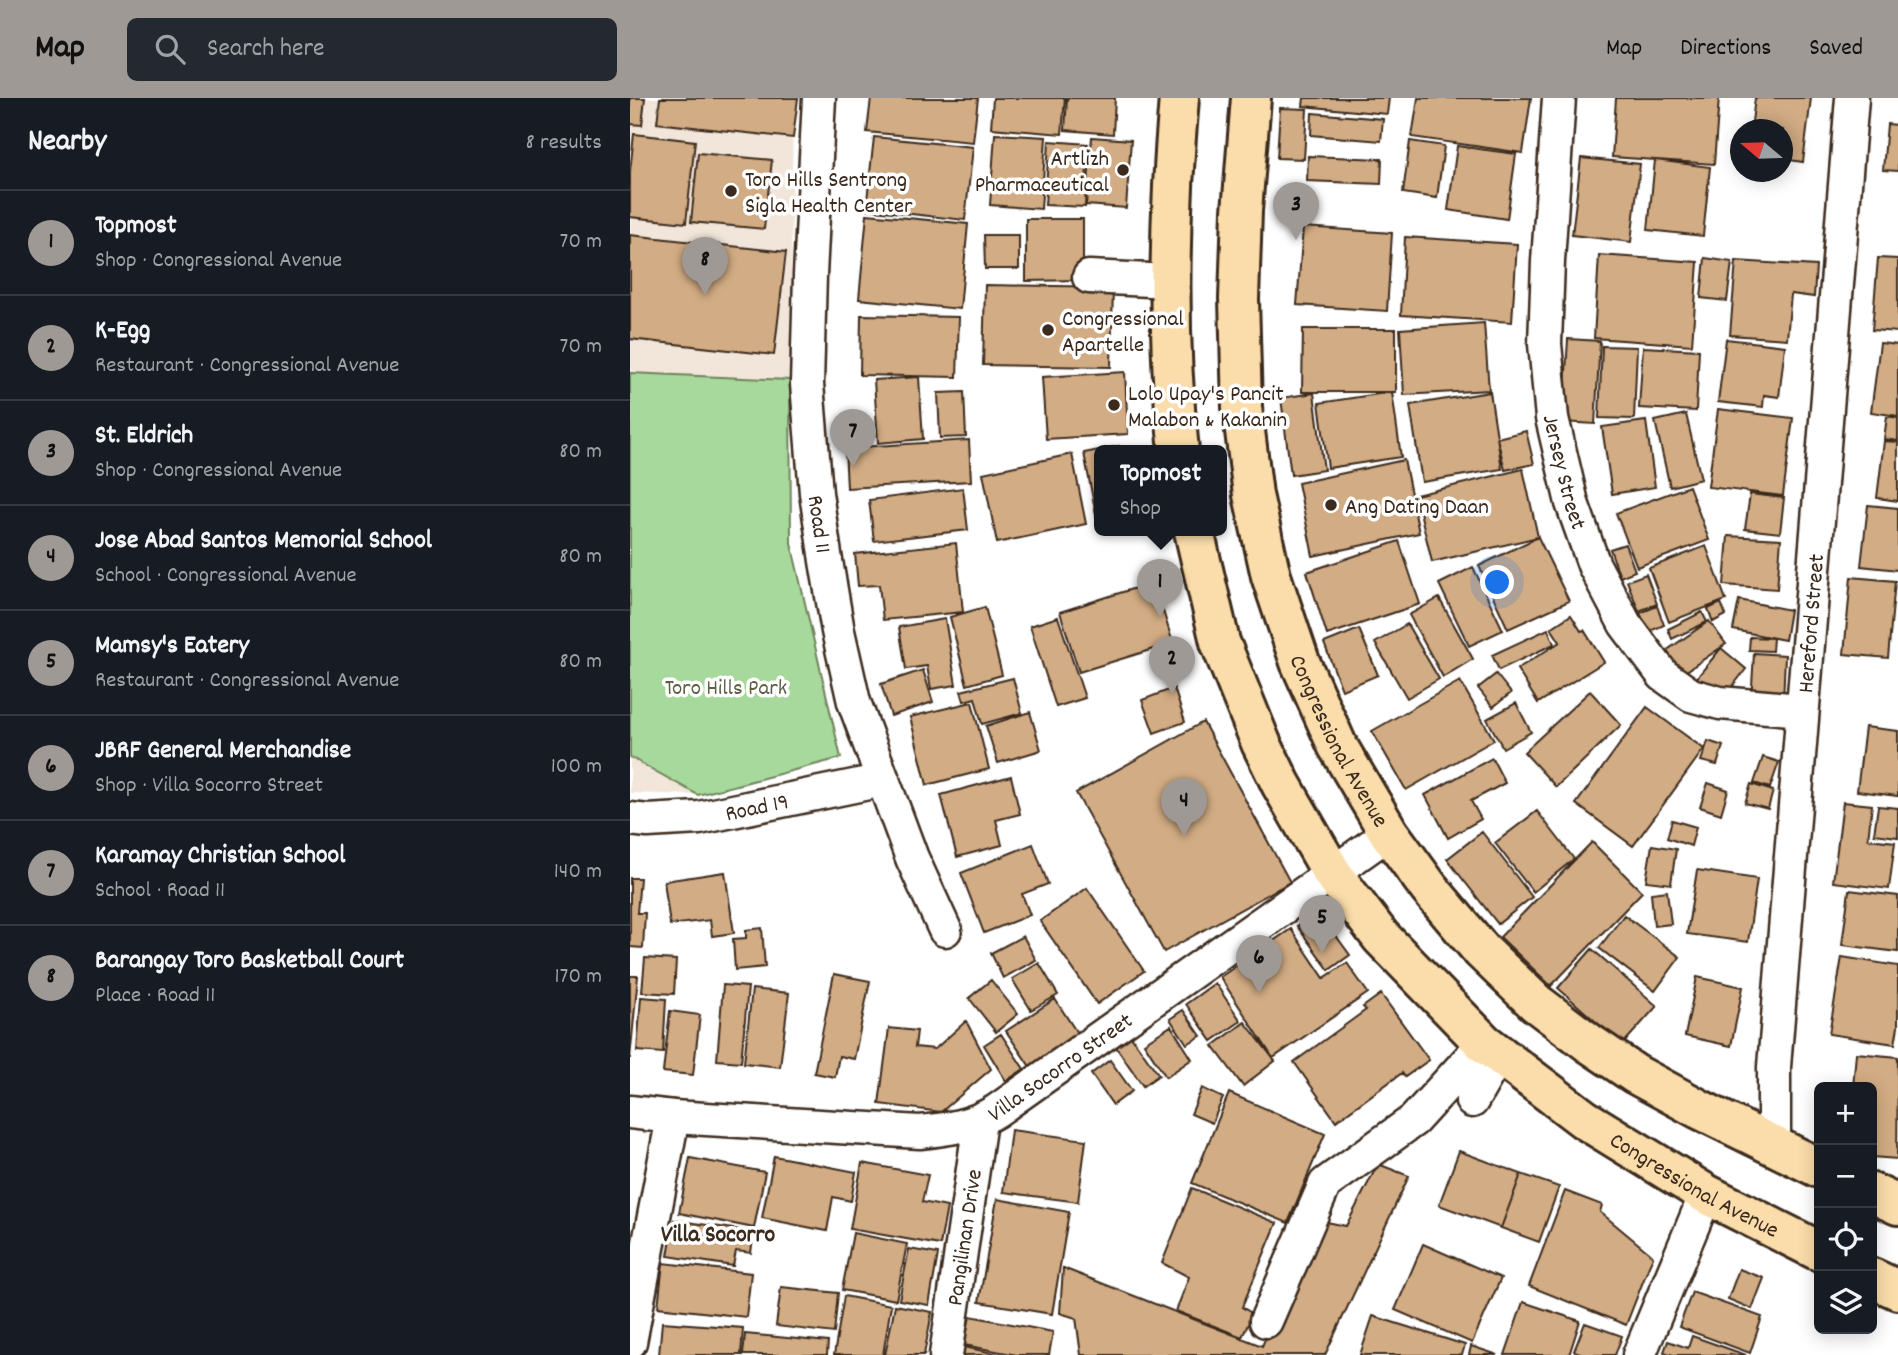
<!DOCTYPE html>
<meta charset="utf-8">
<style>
body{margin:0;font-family:Dekko,sans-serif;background:#242831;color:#f1f3f6}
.controls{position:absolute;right:21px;bottom:21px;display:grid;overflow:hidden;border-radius:10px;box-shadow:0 4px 18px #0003}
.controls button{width:63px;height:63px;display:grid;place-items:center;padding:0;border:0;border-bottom:2px solid #363941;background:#171b24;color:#f1f3f6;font:35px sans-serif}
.compass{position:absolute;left:1100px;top:21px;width:63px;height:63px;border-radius:50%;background:#171b24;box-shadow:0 4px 18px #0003;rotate:289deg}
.you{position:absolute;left:868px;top:485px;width:24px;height:24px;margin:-18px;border:5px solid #fff;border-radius:50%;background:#1a73e8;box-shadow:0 0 0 10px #1a73e833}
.badge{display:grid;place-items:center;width:46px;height:46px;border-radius:50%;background:#9f9995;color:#111;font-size:23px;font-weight:700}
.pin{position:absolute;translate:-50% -58px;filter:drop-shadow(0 2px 4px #0008)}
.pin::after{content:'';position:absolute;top:37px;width:24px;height:21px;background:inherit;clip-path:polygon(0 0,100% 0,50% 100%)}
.popup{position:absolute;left:464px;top:347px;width:133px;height:91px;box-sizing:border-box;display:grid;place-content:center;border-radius:10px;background:#171b24;filter:drop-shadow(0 2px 5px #0005);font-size:23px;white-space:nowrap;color:#9ea1a6}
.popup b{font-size:26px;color:#f1f3f6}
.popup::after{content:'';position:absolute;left:50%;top:100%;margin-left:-14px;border:14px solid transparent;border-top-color:#171b24}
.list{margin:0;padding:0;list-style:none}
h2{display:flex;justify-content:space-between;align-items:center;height:91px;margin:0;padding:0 28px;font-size:30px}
h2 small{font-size:23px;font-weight:400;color:#9ea1a6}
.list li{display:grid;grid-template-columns:46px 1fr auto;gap:21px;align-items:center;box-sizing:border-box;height:105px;padding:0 28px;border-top:2px solid #363941}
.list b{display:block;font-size:26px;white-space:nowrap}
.list p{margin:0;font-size:23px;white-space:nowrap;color:#9ea1a6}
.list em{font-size:23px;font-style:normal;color:#9ea1a6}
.icon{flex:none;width:38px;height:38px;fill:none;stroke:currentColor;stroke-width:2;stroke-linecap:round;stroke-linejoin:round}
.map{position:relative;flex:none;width:1268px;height:1257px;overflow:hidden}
header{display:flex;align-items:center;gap:42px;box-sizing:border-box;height:98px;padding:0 35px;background:#9f9995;color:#111}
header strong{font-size:33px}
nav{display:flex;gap:38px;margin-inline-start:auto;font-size:24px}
.search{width:490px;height:63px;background:#242831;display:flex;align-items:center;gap:18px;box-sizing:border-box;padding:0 24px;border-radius:10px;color:#9ea1a6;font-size:26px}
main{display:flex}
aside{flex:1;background:#171b24}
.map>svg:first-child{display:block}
.built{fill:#f2e6da}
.green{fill:#a6d99b;stroke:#70825c;stroke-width:2}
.building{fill:#d2ac84;stroke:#3b2a1e;stroke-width:2}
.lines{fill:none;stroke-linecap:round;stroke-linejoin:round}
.minor-casing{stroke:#3b2a1e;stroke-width:37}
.major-casing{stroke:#3b2a1e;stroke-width:44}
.minor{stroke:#fff;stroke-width:32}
.major{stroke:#fbddab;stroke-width:38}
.poi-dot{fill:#3b2a1e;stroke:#fff;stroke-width:2.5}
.labels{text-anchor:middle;stroke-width:7;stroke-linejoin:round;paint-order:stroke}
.poi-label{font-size:23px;fill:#3b2a1e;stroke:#fff;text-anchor:start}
.street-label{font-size:23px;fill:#3b2a1e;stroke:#fff}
.park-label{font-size:23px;fill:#5b5f44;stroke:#fff}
.neighbourhood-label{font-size:24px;font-weight:bold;fill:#3b2a1e;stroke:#fff}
</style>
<header>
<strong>Map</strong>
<div class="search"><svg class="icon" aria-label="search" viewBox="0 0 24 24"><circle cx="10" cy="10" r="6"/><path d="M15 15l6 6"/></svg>Search here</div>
<nav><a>Map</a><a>Directions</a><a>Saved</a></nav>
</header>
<main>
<aside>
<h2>Nearby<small>8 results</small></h2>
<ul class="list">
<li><span class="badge">1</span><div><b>Topmost</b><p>Shop · Congressional Avenue</p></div><em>70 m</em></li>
<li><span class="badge">2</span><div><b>K-Egg</b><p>Restaurant · Congressional Avenue</p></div><em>70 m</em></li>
<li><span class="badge">3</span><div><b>St. Eldrich</b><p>Shop · Congressional Avenue</p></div><em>80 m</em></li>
<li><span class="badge">4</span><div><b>Jose Abad Santos Memorial School</b><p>School · Congressional Avenue</p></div><em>80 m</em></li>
<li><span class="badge">5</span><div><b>Mamsy's Eatery</b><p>Restaurant · Congressional Avenue</p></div><em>80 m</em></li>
<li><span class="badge">6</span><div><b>JBRF General Merchandise</b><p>Shop · Villa Socorro Street</p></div><em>100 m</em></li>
<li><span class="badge">7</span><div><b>Karamay Christian School</b><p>School · Road 11</p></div><em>140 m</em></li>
<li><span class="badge">8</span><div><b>Barangay Toro Basketball Court</b><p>Place · Road 11</p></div><em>170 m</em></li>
</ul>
</aside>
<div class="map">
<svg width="1268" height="1257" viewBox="0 0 1268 1257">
<rect width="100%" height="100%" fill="#fff"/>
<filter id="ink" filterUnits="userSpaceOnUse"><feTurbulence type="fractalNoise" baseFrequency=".0143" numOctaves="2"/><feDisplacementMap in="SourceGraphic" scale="14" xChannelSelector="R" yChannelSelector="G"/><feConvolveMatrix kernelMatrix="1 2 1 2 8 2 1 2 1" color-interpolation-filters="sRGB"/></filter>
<g filter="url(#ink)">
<path class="built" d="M0 0H163L160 282 0 275Z
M0 659 68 697 0 695Z"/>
<path class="green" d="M0 275 160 282 161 445 211 660 68 697 0 659Z"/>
<path class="building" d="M0 0H15L12 27 0 26Z
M30 0H168L163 40 27 25Z
M241 0H348L343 44 237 34Z
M363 0H435L432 36 361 30Z
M437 0H485L483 36 435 32Z
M674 0H759L757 16 673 8Z
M788 0H901L893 55 782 39Z
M986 0H1089L1084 66 982 59Z
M1125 0H1181L1173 64 1153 61V32H1121Z
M650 10 677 11 674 61 647 60Z
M682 15 753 21 751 43 681 37Z
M1257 26 1268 27V73L1253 72Z
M4 36 65 43 56 125 0 119V74Z
M365 36 416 39 411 111 360 107Z
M244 39 343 49 335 122 236 111Z
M462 39 501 42 496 110 456 107Z
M419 43 458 46 455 109 415 107Z
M780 43 814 48 807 100 773 95Z
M827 48 886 56 877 121 818 112Z
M68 55 142 62 134 131 61 124Z
M678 58 752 61 751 86 677 83Z
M951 60 1010 66 1001 144 942 137Z
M1025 62 1080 69 1073 138 1018 132Z
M237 116 338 126 330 211 229 201Z
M396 121H453V182L396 183Z
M673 129 762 135 757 213 667 207Z
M0 137 156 154 144 257 0 241Z
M354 137H389V171H355Z
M775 139 887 146 882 224 771 217Z
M969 157 1068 164 1062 247 964 240Z
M1075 160 1102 164 1097 203 1071 200Z
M1248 160 1268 161V234L1242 232Z
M1106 163 1186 168 1184 199 1161 196 1157 241 1100 237Z
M355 187 483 189 481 269 353 267Z
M231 217 329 219 327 279 230 277Z
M854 225 859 292 774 297 770 231Z
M673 231H766V294H672Z
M938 241 970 243 965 326 933 324Z
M1096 241 1155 248 1149 299 1134 297 1133 309 1088 304Z
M1250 245 1268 247V318L1241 314Z
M972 248 1007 249 1004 321 969 320Z
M1013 249 1069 252 1066 313 1009 310Z
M495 274 498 336 416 341 412 279Z
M289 279 293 341 248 345 244 282Z
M334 294 336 339 310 340 308 295Z
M762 294 771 359 698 370 689 305Z
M860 294 872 371 792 384 780 307Z
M684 295 694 372 661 377 651 300Z
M1088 311 1163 320 1153 398 1078 389Z
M1056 316 1071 381 1040 389 1025 323Z
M1257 318 1268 320V343L1254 341Z
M1016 323 1025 389 982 396 972 329Z
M896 333 904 366 875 372 867 340Z
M339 342 341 383 217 390 215 350Z
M1254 343 1268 344V403L1247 400Z
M489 348 490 353H469L468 427 454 355Z
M442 356 456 426 367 445 353 375Z
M774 362 789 435 683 458 668 385Z
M893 371 908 439 802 464 786 397Z
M1059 388 1079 442 1007 469 986 415Z
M333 390 338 432 244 443 239 402Z
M1120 396 1154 400 1150 435 1115 431Z
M1238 407 1268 410V472L1231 468Z
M1098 438 1151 441 1147 491 1094 487Z
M908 439 939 503 878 531 849 468Z
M769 443 790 506 697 537 677 474Z
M326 445 333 514 253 522 249 487 228 488 225 456Z
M995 446 1005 473 990 479 980 451Z
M1076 448 1096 502 1039 524 1019 470Z
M843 469 873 532 839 548 809 486Z
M1016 476 1027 506 1009 513 997 483Z
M1221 479 1265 483 1258 560 1214 556Z
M524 484 543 545 449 574 430 514Z
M809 500 843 561 813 579 779 517Z
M1109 502 1160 512 1155 542 1103 532Z
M1091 505 1096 517 1083 524 1078 511Z
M1027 508 1034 527 1018 534 1010 515Z
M355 509 372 577 337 587 320 519Z
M1072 514 1077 524 1042 541 1038 531Z
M941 517 951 533 954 532 974 564 908 605 887 571 930 544 921 530Z
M428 519 455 600 426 609 400 528Z
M315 521 326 587 301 591 297 568 276 571 269 529Z
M1079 523 1096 546 1052 576 1036 553Z
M777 526 809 581 777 600 745 545Z
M729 531 748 577 712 592 694 545Z
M918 531 924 546 869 572 862 557Z
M1120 539 1143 540 1142 553 1119 552Z
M1091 550 1116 571 1091 603 1065 582Z
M1124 555 1155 557 1153 605 1121 604Z
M293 572 303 604 261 618 251 586Z
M866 576 881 595 863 609 848 590Z
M383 580 392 615 352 626 345 600 334 603 331 593Z
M830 583 864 642 776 692 742 633Z
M544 590 555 624 524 635 512 602Z
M960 593 991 627 926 689 894 654Z
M342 604 359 671 297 687 280 619Z
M886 605 901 634 873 650 857 621Z
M1017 609 1074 651 1003 748 946 706Z
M400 614 411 652 368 665 356 628Z
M573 624 660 784 534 854 446 695Z
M1235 629 1268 633V698L1227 693Z
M1078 643 1093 648 1087 667 1071 663Z
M1133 659 1149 664 1140 690 1124 685Z
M862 660 875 685 841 703 851 721 818 740 795 697Z
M381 678 390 716 366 722 372 747 327 759 311 697Z
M1078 685 1098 692 1091 716 1070 709Z
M1121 686 1143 693 1138 711 1115 705Z
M1213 704 1242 707 1238 741 1265 744 1259 791 1203 784Z
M1248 708 1268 710V739L1244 736Z
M907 713 944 761 903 794 865 745Z
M1042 722 1066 729 1061 748 1037 740Z
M852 734 902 799 868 826 817 761Z
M962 744 1012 794 921 888 870 839Z
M403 746 418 786 392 796 400 817 354 835 331 775Z
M1022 747 1046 751 1041 786 1016 783Z
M1067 772 1127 781 1118 844 1057 836Z
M95 774 104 835 82 838 80 822 40 827 34 783Z
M0 780H10L7 815H15L13 850 0 849Z
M457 790 514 873 467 906 410 823Z
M1219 792 1268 798V854L1212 847Z
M1037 793 1041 826 1024 828 1021 795Z
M688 813 720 857 699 872 667 828Z
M994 817 1050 859 1025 893 969 850Z
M132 830 135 869 105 872 103 841 116 840V832Z
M661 831 694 880 717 865 738 895 643 960 590 879Z
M393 838 406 862 373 880 361 855Z
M962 851 1027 908 992 947 928 890Z
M1212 859 1268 868V929L1265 946 1199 936Z
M15 860 46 862 44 896 12 894Z
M409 865 428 897 401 912 382 881Z
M204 876 240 883 224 961 209 958 205 979 184 975Z
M0 878H8L0 961Z
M1067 879 1113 889 1101 948 1055 938Z
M361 882 388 916 366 934 339 900Z
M585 885 611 923 582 943 556 906Z
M93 887 118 889 111 964 87 962Z
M122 891 159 895 150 969 114 965Z
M751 896 799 962 775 979 772 975 706 1023 664 964 736 912 733 909Z
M11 899 36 901 33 955 7 953Z
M425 901 449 938 401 970 376 933Z
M553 912 571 938 557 946 540 921Z
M40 913 70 917 63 977 33 974Z
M336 923 361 971 311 1014 249 1006 259 930 287 933 285 949 305 951Z
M615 924 645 963 613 988 583 948Z
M541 928 562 961 536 979 514 945Z
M371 936 394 971 376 983 354 947Z
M501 938 529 977 513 988 486 949Z
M1226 955 1268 959 1267 1061 1242 1059V989H1223Z
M480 962 502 993 483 1007 461 976Z
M572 990 593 1000 582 1025 561 1016Z
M599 995 695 1036 658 1125 562 1085Z
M381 1032 456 1042 448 1104 373 1094Z
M829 1053 891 1076 871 1130 809 1107Z
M144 1058 226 1074 221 1103 203 1099 197 1133 132 1120Z
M60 1060 135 1074 124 1130 49 1115Z
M232 1065 298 1077 292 1104 317 1109 310 1147 220 1131Z
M748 1066 779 1078 695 1257H451L446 1220 430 1215 433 1170 632 1248 687 1122 716 1128Z
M891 1076 929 1089 909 1144 871 1130Z
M562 1090 647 1125 612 1209 623 1216 612 1239 546 1213 559 1179 532 1165Z
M935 1093 972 1107 970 1114 1023 1158 996 1227 899 1188Z
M367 1101 439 1114 422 1216 349 1204Z
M44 1122 124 1134 121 1155 106 1153 103 1168 38 1158Z
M223 1135 277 1146 266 1202 212 1192Z
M793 1146 871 1180 842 1245 765 1212Z
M279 1151 308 1156 299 1207 269 1202Z
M33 1165 121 1175 116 1219 28 1209Z
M1109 1171 1134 1180 1122 1211 1098 1201Z
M151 1189 208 1195 204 1235 146 1228Z
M1062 1194 1132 1219 1120 1255 1049 1229Z
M214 1198 261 1207 253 1257H204Z
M893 1204 950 1223 939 1257H875Z
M265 1207 302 1214 294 1257H255Z
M340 1218 423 1234 419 1257H387L334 1247Z
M743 1218 835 1247 832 1257H730Z
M32 1224 113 1230 111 1257H29Z
M955 1225 992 1238 985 1257H956L944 1253Z
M115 1236 198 1244 197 1257H113Z
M1062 1238 1116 1257H1043L1034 1254 1038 1243 1058 1250Z
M841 1248 868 1257H839Z
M334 1249 373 1257H332Z"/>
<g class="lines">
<g class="minor-casing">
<g id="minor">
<path id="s1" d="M189 0 180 177 177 286 186 395 196 463 208 533 224 604 282 760 315 832"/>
<path id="s2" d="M929 0 918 163 915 246 922 320 942 405 964 467 995 526 1033 577 1061 597 1090 605 1172 612"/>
<path d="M459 179 540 183"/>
<path id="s3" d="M0 721 18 723 69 720 253 682"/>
<path d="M842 1003 869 956"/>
<path id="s4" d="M0 1014 43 1019 290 1034C318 1031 342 1028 366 1013L759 735"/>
<path id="s5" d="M1144 1049V969L1222 0"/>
<path d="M636 1223 695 1086 784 1022 854 945"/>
<path d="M0 1244 43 1019"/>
<path id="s6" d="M316 1257 350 1023"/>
<path d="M1009 1257 1076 1096"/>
</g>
</g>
<g class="major-casing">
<g id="major">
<path d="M549 0C539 117 536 236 549 353"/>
<path id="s7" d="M621 0 612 113 609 201 612 309 623 397 641 478 670 564 707 647 759 735 799 790 852 853 906 905 959 945 1005 976 1069 1011 1189 1070"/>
<path id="s8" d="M564 433 590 544 631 645 651 686 702 775 751 839 854 945 954 1021 1076 1096 1189 1153"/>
<path d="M1242 1095 1268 1107"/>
<path d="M1242 1180 1268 1192"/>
</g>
</g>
<use href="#minor" class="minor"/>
<use href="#major" class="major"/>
</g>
</g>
<g class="poi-dot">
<circle cx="493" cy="72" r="7"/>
<circle cx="101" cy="93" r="7"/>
<circle cx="418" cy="232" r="7"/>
<circle cx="484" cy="307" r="7"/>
<circle cx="701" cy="407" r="7"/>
</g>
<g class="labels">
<g class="poi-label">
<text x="479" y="67" text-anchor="end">Artlizh<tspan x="479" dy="26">Pharmaceutical</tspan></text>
<text x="115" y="88">Toro Hills Sentrong<tspan x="115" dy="26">Sigla Health Center</tspan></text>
<text x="432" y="227">Congressional<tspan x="432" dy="26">Apartelle</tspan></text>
<text x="498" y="302">Lolo Upay's Pancit<tspan x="498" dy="26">Malabon &amp; Kakanin</tspan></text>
<text x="715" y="415">Ang Dating Daan</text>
</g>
<g class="street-label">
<text dy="8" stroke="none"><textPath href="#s2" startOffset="376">Jersey Street</textPath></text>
<text dy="8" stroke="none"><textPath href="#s1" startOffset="427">Road 11</textPath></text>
<text dy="8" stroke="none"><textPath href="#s5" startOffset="525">Hereford Street</textPath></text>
<text dy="8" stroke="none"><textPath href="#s7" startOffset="660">Congressional Avenue</textPath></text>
<text dy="8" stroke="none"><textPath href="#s3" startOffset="128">Road 19</textPath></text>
<text dy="8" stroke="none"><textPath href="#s4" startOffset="448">Villa Socorro Street</textPath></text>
<text dy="8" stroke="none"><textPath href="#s8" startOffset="854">Congressional Avenue</textPath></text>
<text dy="8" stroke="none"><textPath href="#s6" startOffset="119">Pangilinan Drive</textPath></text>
</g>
<g class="park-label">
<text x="96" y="596">Toro Hills Park</text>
</g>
<g class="neighbourhood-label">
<text x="88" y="1143">Villa Socorro</text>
</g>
</g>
</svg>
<div class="controls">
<button>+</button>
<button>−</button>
<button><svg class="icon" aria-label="locate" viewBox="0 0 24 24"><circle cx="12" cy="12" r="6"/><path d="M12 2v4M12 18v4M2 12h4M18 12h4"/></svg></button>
<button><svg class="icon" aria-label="layers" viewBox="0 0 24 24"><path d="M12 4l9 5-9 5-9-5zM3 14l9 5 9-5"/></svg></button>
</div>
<svg class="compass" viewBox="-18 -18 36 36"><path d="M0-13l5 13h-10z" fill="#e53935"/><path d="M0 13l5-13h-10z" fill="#9ea1a6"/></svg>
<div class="you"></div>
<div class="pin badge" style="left:530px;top:519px">1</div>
<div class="popup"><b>Topmost</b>Shop</div>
<div class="pin badge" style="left:542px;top:596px">2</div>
<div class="pin badge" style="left:666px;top:142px">3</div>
<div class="pin badge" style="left:554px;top:738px">4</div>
<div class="pin badge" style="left:692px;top:855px">5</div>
<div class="pin badge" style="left:629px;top:895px">6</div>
<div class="pin badge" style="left:223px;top:369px">7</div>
<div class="pin badge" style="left:75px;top:197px">8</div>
</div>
</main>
